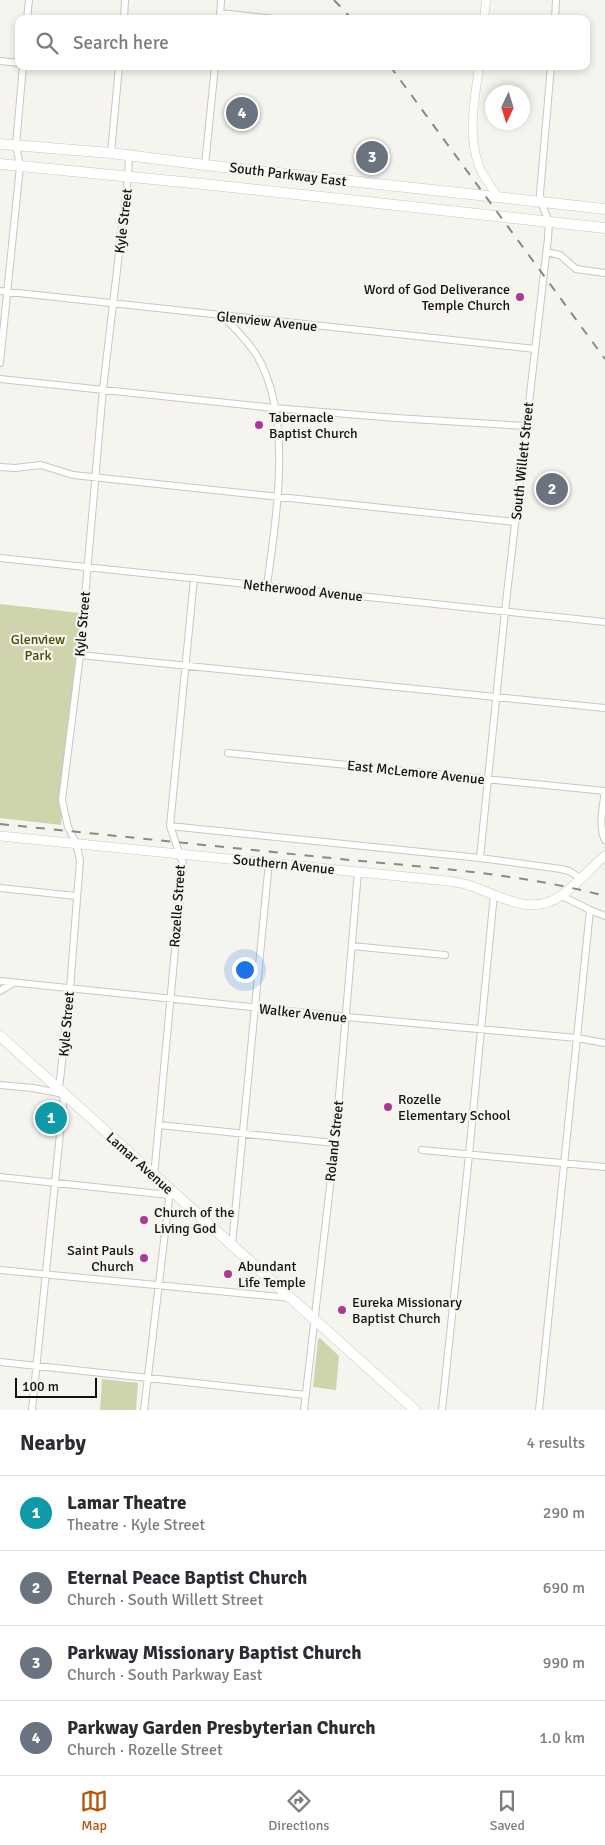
<!DOCTYPE html>
<meta charset="utf-8">
<style>
body{margin:0;font-family:Signika,sans-serif;background:#f2f2f3;color:#2b2b33}
.compass{position:absolute;left:485px;top:85px;width:45px;height:45px;border-radius:50%;background:#fff;box-shadow:0 2px 8px #0003;rotate:184deg}
.scale{position:absolute;left:15px;bottom:12px;width:82px;box-sizing:border-box;padding-left:5px;border:2px solid #131210;border-top:0;font-size:14px;line-height:18px;white-space:nowrap;color:#131210;-webkit-text-stroke:4px #f6f4ef;paint-order:stroke}
.you{position:absolute;left:244px;top:969px;width:18px;height:18px;margin:-12px;border:4px solid #fff;border-radius:50%;background:#1a73e8;box-shadow:0 0 0 8px #1a73e833}
.badge{display:grid;place-items:center;width:32px;height:32px;border-radius:50%;background:#b45309;color:#fff;font-size:16px;font-weight:700}
.pin{position:absolute;translate:-50% -50%;border:2px solid #fff;box-shadow:0 1px 5px #0006}
.list{margin:0;padding:0;list-style:none}
h2{display:flex;justify-content:space-between;align-items:center;height:65px;margin:0;padding:0 20px;font-size:21px}
h2 small{font-size:16px;font-weight:400;color:#7c7c81}
.list li{display:grid;grid-template-columns:32px 1fr auto;gap:15px;align-items:center;box-sizing:border-box;height:75px;padding:0 20px;border-top:1px solid #e1e1e2}
.list b{display:block;font-size:19px;white-space:nowrap}
.list p{margin:0;font-size:16px;white-space:nowrap;color:#7c7c81}
.list em{font-size:16px;font-style:normal;color:#7c7c81}
.icon{flex:none;width:28px;height:28px;fill:none;stroke:currentColor;stroke-width:2;stroke-linecap:round;stroke-linejoin:round}
.map{position:relative;flex:none;width:605px;height:1410px;overflow:hidden}
.search{position:absolute;background:#fff;box-shadow:0 2px 8px #0003;left:15px;right:15px;top:15px;height:55px;display:flex;align-items:center;gap:12px;box-sizing:border-box;padding:0 18px;border-radius:10px;color:#7c7c81;font-size:19px}
.sheet{height:365px;background:#fff}
nav{display:flex;justify-content:space-around;align-items:center;box-sizing:border-box;height:70px;border-top:1px solid #e1e1e2;background:#fff;font-size:14px;color:#7c7c81}
nav a{display:grid;justify-items:center;gap:2px}
nav .on{color:#b45309}
.map>svg:first-child{display:block}
.green{fill:#cfd4ad}
.lines{fill:none;stroke-linecap:round;stroke-linejoin:round}
.minor-casing{stroke:#cac7c3;stroke-width:8}
.tertiary-casing{stroke:#cac7c3;stroke-width:9}
.secondary-casing{stroke:#cac7c3;stroke-width:10}
.primary-casing{stroke:#cac7c3;stroke-width:11}
.minor{stroke:#fff;stroke-width:6}
.tertiary{stroke:#fff;stroke-width:8}
.secondary{stroke:#fff;stroke-width:9}
.primary{stroke:#fff;stroke-width:10}
.rail{stroke:#8a8985;stroke-width:2;stroke-dasharray:9 9;stroke-linecap:butt}
.poi-dot{fill:#ab3993;stroke:#f6f4ef;stroke-width:2}
.labels{text-anchor:middle;stroke-width:4.5;stroke-linejoin:round;paint-order:stroke}
.street-label{font-size:14px;fill:#131210;stroke:#f6f4ef}
.poi-label{font-size:14px;fill:#131210;stroke:#f6f4ef;text-anchor:start}
.park-label{font-size:14px;fill:#494e00;stroke:#f6f4ef}
</style>
<div class="map">
<svg width="605" height="1410" viewBox="0 0 605 1410">
<rect width="100%" height="100%" fill="#f6f4ef"/>
<path class="green" d="M0 604 80 613 61 825 0 818Z
M320 1338 339 1356 336 1390 313 1387 318 1339Z
M102 1379 138 1383 136 1410H100Z"/>
<g class="lines">
<g class="minor-casing">
<path id="minor" d="M220 13 275 19
M27 19 29 0
M124 19 125 0
M220 19 221 0
M555 19 556 0
M0 61 19 63
M111 153 119 66
M205 165 215 66
M546 252 560 255 576 269 605 273
M0 291 535 349
M223 316C234 328 247 340 256 354 294 417 276 516 267 586
M0 363 20 166 16 145 23 66
M0 379 274 408 396 418 526 426
M0 467 15 468 41 465 73 475 515 522
M0 558 605 622
M80 655 605 708
M228 753 605 791
M605 791C603 806 598 827 605 840
M170 826 480 858 561 869 569 871 580 878
M480 858 505 611 548 238 549 222 541 202 540 193 551 66
M0 888 76 896
M562 896 590 910 605 916
M352 946 445 955
M0 981 347 1017 577 1038 605 1043
M0 991 13 983
M0 1085 33 1088 64 1094 32 1410
M59 1089 70 989 80 860 76 843 68 827 62 800 80 655 103 389 128 177 129 155
M159 1125 335 1143
M422 1150 605 1167
M154 1176 183 864 170 826 194 578
M0 1177 169 1195
M232 1245 269 862
M0 1270 291 1298
M0 1362 306 1395
M144 1410 170 1190
M304 1410 335 1143 358 872
M442 1410 469 1155 494 894
M539 1410 590 910"/>
</g>
<g class="tertiary-casing">
<path id="tertiary" d="M484 19 486 0
M479 66C475 99 467 134 479 166 483 177 492 188 499 198"/>
</g>
<g class="secondary-casing">
<path id="secondary" d="M0 836 438 880C448 881 459 882 468 885 500 895 531 918 562 895 578 884 590 868 605 856"/>
</g>
<g class="primary-casing">
<path id="primary" d="M0 144 111 153 205 165 605 209
M0 164 203 184 605 228
M0 1036 415 1410"/>
</g>
<use href="#minor" class="minor"/>
<use href="#tertiary" class="tertiary"/>
<use href="#secondary" class="secondary"/>
<use href="#primary" class="primary"/>
<path class="rail" d="M334 0 352 19
M390 66 605 359
M0 824C117 836 234 848 350 860 436 868 522 874 605 896"/>
</g>
<g class="poi-dot">
<circle cx="520" cy="297" r="5"/>
<circle cx="259" cy="425" r="5"/>
<circle cx="388" cy="1107" r="5"/>
<circle cx="144" cy="1220" r="5"/>
<circle cx="144" cy="1258" r="5"/>
<circle cx="228" cy="1274" r="5"/>
<circle cx="342" cy="1310" r="5"/>
</g>
<g class="labels">
<g class="street-label">
<text transform="translate(288 174) rotate(7)" y="5">South Parkway East</text>
<text transform="translate(123 221) rotate(-83)" y="5">Kyle Street</text>
<text transform="translate(267 321) rotate(6)" y="5">Glenview Avenue</text>
<text transform="translate(522 461) rotate(-84)" y="5">South Willett Street</text>
<text transform="translate(303 590) rotate(6)" y="5">Netherwood Avenue</text>
<text transform="translate(82 624) rotate(-85)" y="5">Kyle Street</text>
<text transform="translate(416 772) rotate(6)" y="5">East McLemore Avenue</text>
<text transform="translate(284 864) rotate(6)" y="5">Southern Avenue</text>
<text transform="translate(177 906) rotate(-86)" y="5">Rozelle Street</text>
<text transform="translate(303 1013) rotate(6)" y="5">Walker Avenue</text>
<text transform="translate(66 1024) rotate(-85)" y="5">Kyle Street</text>
<text transform="translate(334 1141) rotate(-84)" y="5">Roland Street</text>
<text transform="translate(140 1163) rotate(42)" y="5">Lamar Avenue</text>
</g>
<g class="poi-label">
<text x="510" y="294" text-anchor="end">Word of God Deliverance<tspan x="510" dy="16">Temple Church</tspan></text>
<text x="269" y="422">Tabernacle<tspan x="269" dy="16">Baptist Church</tspan></text>
<text x="398" y="1104">Rozelle<tspan x="398" dy="16">Elementary School</tspan></text>
<text x="154" y="1217">Church of the<tspan x="154" dy="16">Living God</tspan></text>
<text x="134" y="1255" text-anchor="end">Saint Pauls<tspan x="134" dy="16">Church</tspan></text>
<text x="238" y="1271">Abundant<tspan x="238" dy="16">Life Temple</tspan></text>
<text x="352" y="1307">Eureka Missionary<tspan x="352" dy="16">Baptist Church</tspan></text>
</g>
<g class="park-label">
<text x="38" y="644">Glenview<tspan x="38" dy="16">Park</tspan></text>
</g>
</g>
</svg>
<svg class="compass" viewBox="-18 -18 36 36"><path d="M0-13l5 13h-10z" fill="#e53935"/><path d="M0 13l5-13h-10z" fill="#7c7c81"/></svg>
<div class="scale">100 m</div>
<div class="you"></div>
<div class="pin badge" style="left:51px;top:1118px;background:#0f9aa8">1</div>
<div class="pin badge" style="left:552px;top:489px;background:#6b7280">2</div>
<div class="pin badge" style="left:372px;top:157px;background:#6b7280">3</div>
<div class="pin badge" style="left:242px;top:113px;background:#6b7280">4</div>
<div class="search"><svg class="icon" aria-label="search" viewBox="0 0 24 24"><circle cx="10" cy="10" r="6"/><path d="M15 15l6 6"/></svg>Search here</div>
</div>
<section class="sheet">
<h2>Nearby<small>4 results</small></h2>
<ul class="list">
<li><span class="badge" style="background:#0f9aa8">1</span><div><b>Lamar Theatre</b><p>Theatre · Kyle Street</p></div><em>290 m</em></li>
<li><span class="badge" style="background:#6b7280">2</span><div><b>Eternal Peace Baptist Church</b><p>Church · South Willett Street</p></div><em>690 m</em></li>
<li><span class="badge" style="background:#6b7280">3</span><div><b>Parkway Missionary Baptist Church</b><p>Church · South Parkway East</p></div><em>990 m</em></li>
<li><span class="badge" style="background:#6b7280">4</span><div><b>Parkway Garden Presbyterian Church</b><p>Church · Rozelle Street</p></div><em>1.0 km</em></li>
</ul>
</section>
<nav>
<a class="on"><svg class="icon" aria-label="map" viewBox="0 0 24 24"><path d="M3 6l6-2 6 2 6-2v14l-6 2-6-2-6 2zM9 4v14M15 6v14"/></svg>Map</a>
<a><svg class="icon" aria-label="directions" viewBox="0 0 24 24"><path d="M12 3l9 9-9 9-9-9zM9 14v-3h6M13 9l2 2-2 2"/></svg>Directions</a>
<a><svg class="icon" aria-label="saved" viewBox="0 0 24 24"><path d="M7 4h10v16l-5-4-5 4z"/></svg>Saved</a>
</nav>
